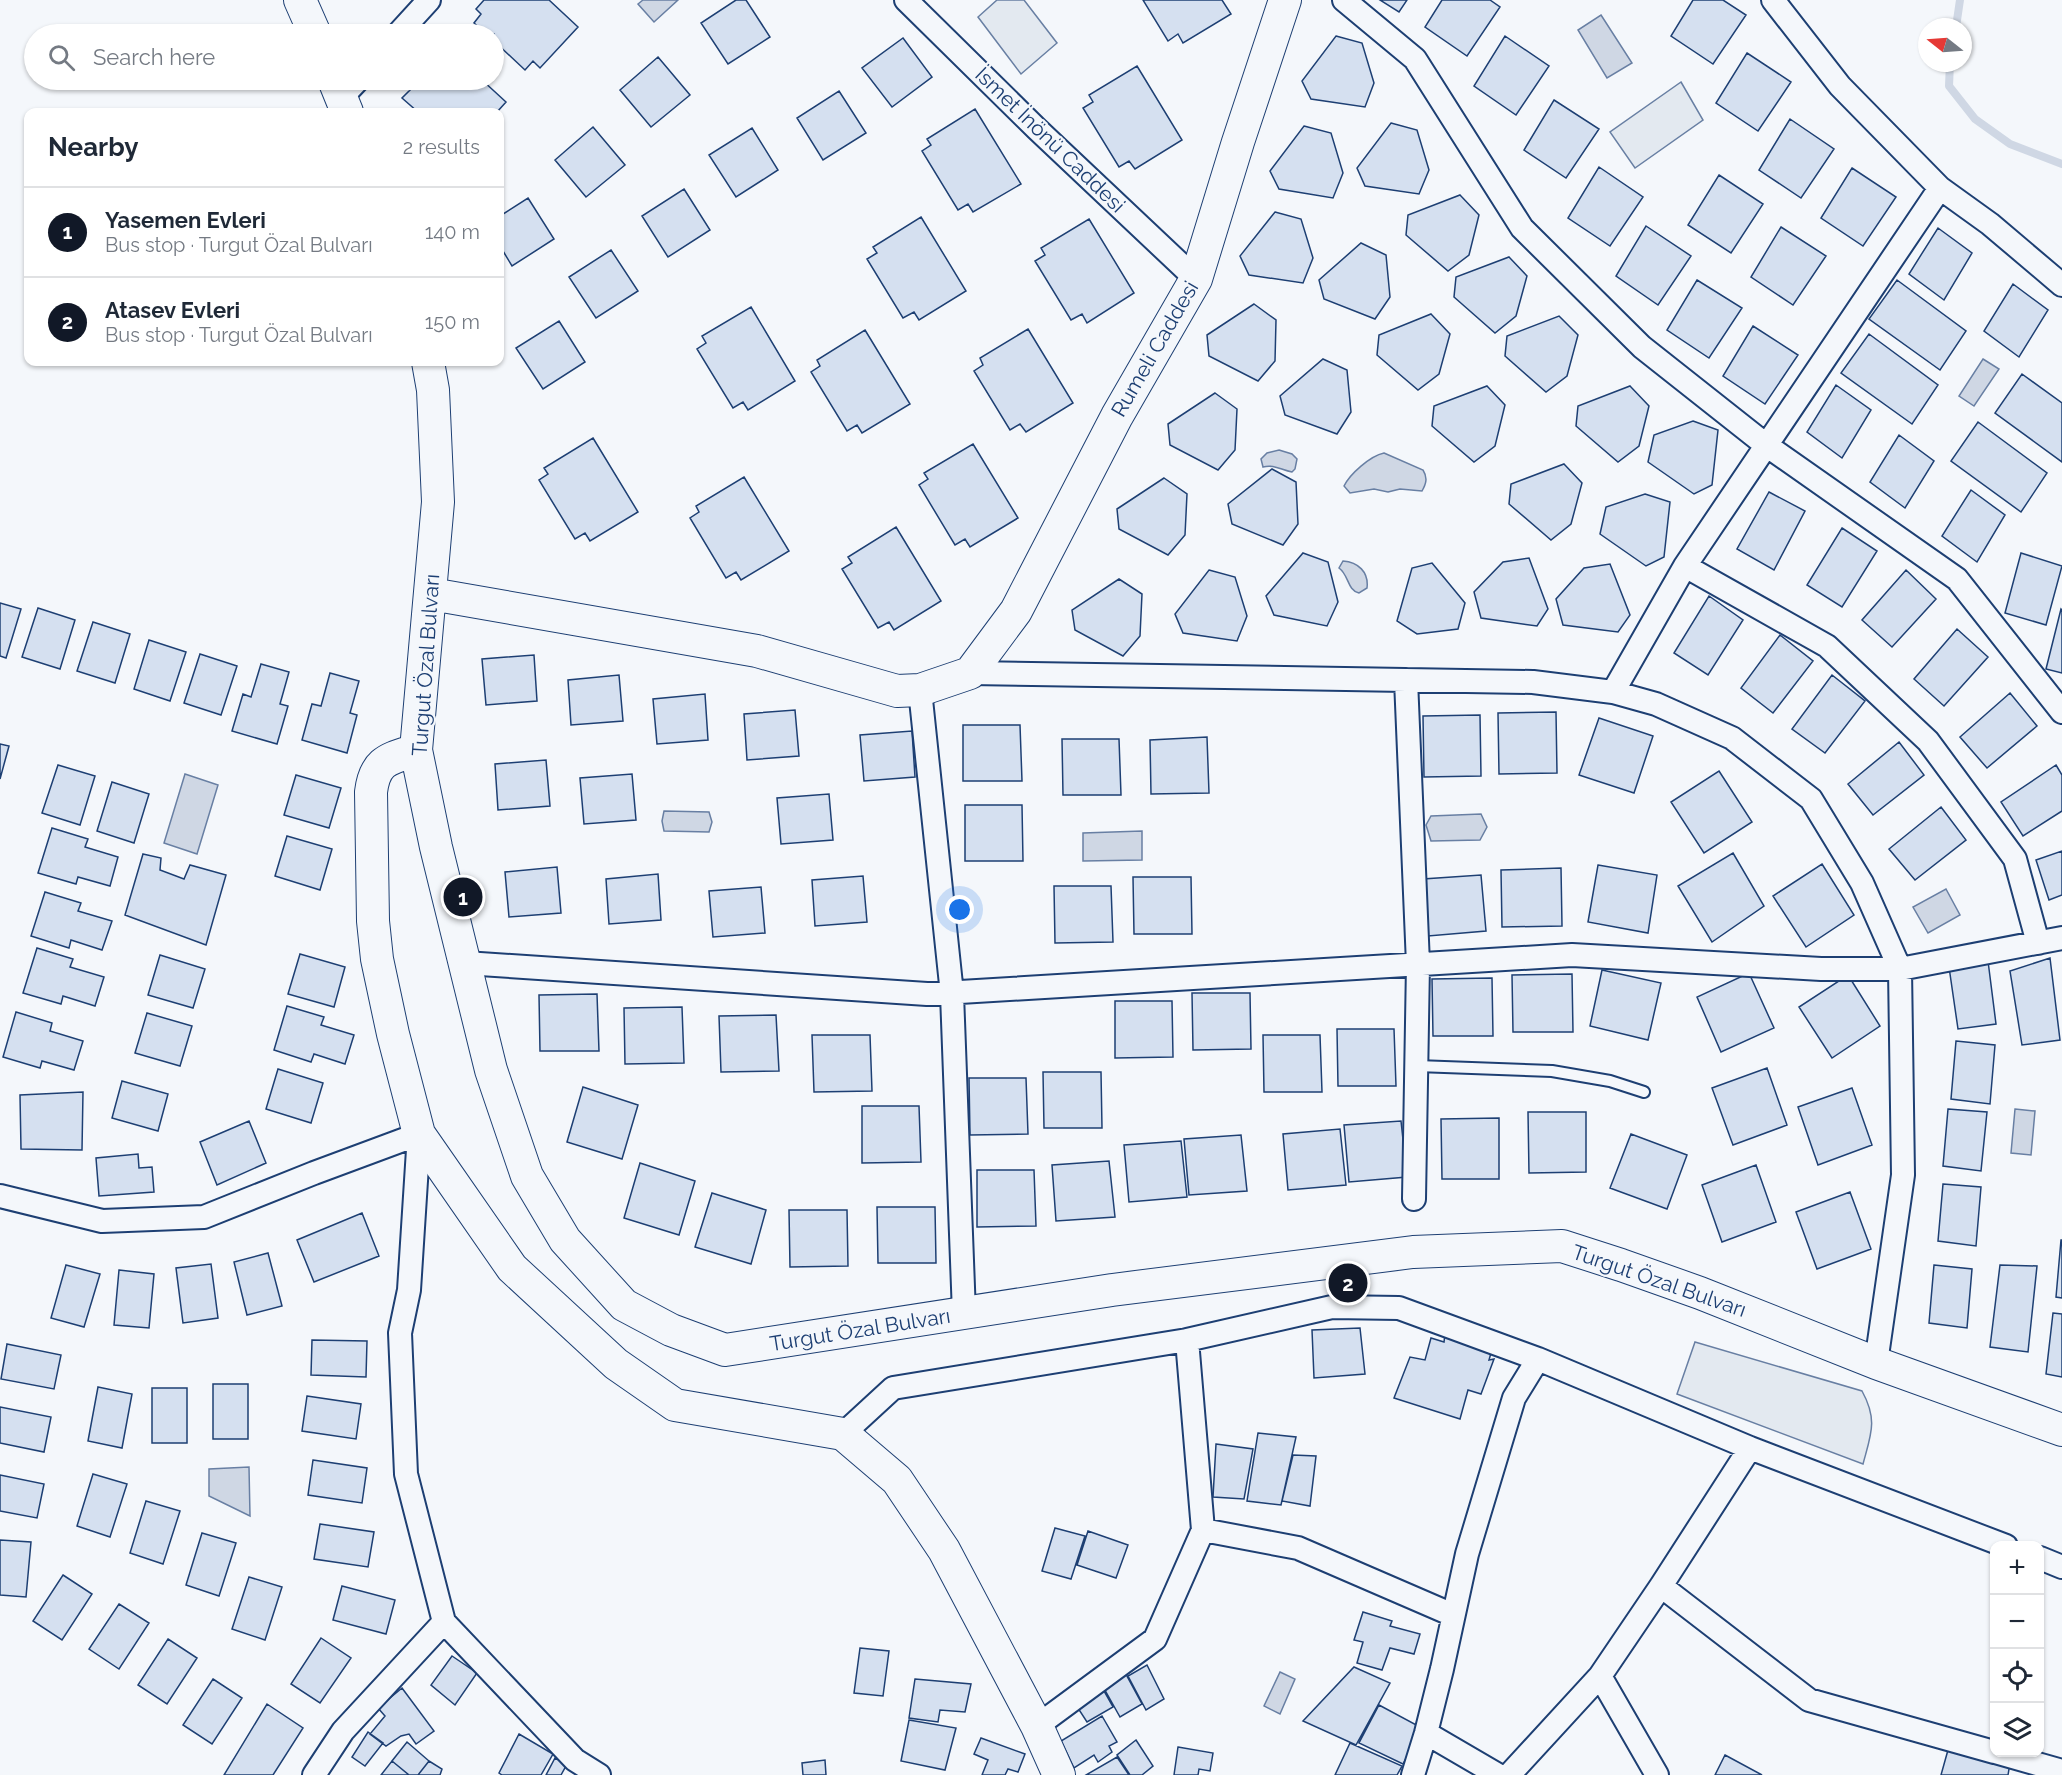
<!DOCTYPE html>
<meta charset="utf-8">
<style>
body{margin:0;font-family:Raleway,sans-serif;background:#f6f6f7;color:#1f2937}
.controls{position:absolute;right:18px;bottom:18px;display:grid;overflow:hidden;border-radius:12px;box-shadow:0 2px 4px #0004}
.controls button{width:54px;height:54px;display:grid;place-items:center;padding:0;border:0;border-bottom:2px solid #e0e1e3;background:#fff;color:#1f2937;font:30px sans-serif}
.compass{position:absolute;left:1918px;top:18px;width:54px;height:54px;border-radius:50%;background:#fff;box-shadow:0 2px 4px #0004;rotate:287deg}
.you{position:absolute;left:960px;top:910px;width:21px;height:21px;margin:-15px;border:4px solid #fff;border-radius:50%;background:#1a73e8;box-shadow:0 0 0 9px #1a73e833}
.badge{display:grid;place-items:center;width:39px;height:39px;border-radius:50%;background:#111827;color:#fff;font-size:20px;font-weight:700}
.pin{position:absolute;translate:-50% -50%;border:3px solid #fff;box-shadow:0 2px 6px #0006}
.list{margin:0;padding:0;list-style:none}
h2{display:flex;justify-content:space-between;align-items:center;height:78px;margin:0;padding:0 24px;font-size:26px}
h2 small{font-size:20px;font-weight:400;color:#747a83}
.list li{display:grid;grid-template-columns:39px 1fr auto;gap:18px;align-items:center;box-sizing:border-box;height:90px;padding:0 24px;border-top:2px solid #e0e1e3}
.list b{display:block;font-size:22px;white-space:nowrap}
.list p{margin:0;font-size:20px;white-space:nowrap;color:#747a83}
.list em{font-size:20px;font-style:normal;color:#747a83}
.icon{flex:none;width:33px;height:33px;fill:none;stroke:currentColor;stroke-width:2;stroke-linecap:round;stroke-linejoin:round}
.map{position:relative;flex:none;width:2062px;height:1775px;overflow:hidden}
.search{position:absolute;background:#fff;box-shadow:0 2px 4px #0004;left:24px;top:24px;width:480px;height:66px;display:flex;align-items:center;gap:15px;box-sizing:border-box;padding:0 21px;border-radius:33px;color:#747a83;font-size:22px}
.panel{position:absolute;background:#fff;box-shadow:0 2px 4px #0004;left:24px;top:108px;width:480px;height:258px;border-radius:12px}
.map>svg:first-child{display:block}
.green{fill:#e3e9f0;stroke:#687fa3;stroke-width:1.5}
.water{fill:#cfd7e4;stroke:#687fa3;stroke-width:1.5}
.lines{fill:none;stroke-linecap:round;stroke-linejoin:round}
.stream{stroke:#cfd7e4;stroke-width:8}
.building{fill:#d5e0f0;stroke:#1d3f73;stroke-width:1.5}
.lane-casing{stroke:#1d3f73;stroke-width:14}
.street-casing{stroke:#1d3f73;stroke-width:26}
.secondary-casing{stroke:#1d3f73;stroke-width:34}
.lane{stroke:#f4f7fb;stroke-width:10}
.street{stroke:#f4f7fb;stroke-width:22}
.secondary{stroke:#f4f7fb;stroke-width:32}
.labels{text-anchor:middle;stroke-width:4.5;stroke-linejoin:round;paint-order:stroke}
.street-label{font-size:21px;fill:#1d3f73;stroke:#f4f7fb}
</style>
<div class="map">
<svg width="2062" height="1775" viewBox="0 0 2062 1775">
<rect width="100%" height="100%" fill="#f4f7fb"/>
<path class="green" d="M997 0H1024L1057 43 1021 74 978 17Z
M1681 82 1703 120 1635 168 1610 132Z
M1695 1342 1862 1391C1878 1420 1871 1434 1863 1464L1677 1394Z"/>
<path class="water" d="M643 0H678L654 22 638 4Z
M1601 15 1632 63 1607 78 1578 30Z
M1983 359 1999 369 1974 406 1959 396Z
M1279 450 1292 454 1297 459 1295 469 1292 472C1281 470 1274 464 1263 467L1261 459 1267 453Z
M1384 453 1423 470C1428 478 1426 484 1422 491L1400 489 1388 492 1374 489 1350 493 1344 486C1350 474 1370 456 1384 453Z
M1343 561C1358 562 1369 572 1367 588L1359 593C1347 590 1349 575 1339 568Z
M185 774 218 785 197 854 164 843Z
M664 811 709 812 712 822 709 832 664 831 662 821Z
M1481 814 1487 827 1480 840 1431 841 1426 825 1431 816Z
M1142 831V860L1083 861V833Z
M1946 889 1960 915 1928 933 1913 907Z
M2015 1109 2035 1111 2031 1155 2011 1153Z
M249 1467 250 1516 209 1496V1469Z
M1280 1672 1295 1679 1280 1714 1264 1706Z"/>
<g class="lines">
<path class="stream" d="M1956 27 1960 0
M1950 63 1949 86 1975 119 2010 144 2062 164"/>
</g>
<path class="building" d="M484 0H549L578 27 540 68 533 61 525 70 494 41V34H487L474 23 481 14 476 9Z
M736 0H746L770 37 728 64 701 23Z
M1143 0H1222L1231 14 1183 43 1178 34 1168 41Z
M1380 0H1407L1399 12Z
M1442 0H1490L1500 7 1467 56 1425 27Z
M1693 0H1723L1746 15 1713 64 1671 36Z
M1336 36 1362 43 1374 83 1365 107 1311 99 1302 81Z
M1505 36 1549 66 1516 115 1474 86Z
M903 38 932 77 892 107 862 68Z
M1747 53 1791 82 1758 131 1716 103Z
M658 57 690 95 651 127 620 90Z
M1137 66 1182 140 1135 169 1129 161 1119 167 1083 108 1093 102 1089 95Z
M409 80H482L506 102 497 112H418L402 98 410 90 404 85Z
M839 91 866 133 823 160 797 118Z
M1554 100 1599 129 1566 178 1524 150Z
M975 109 1021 184 973 212 968 204 958 210 922 151 931 145 927 139Z
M1790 119 1834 149 1801 198 1759 170Z
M1391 123 1417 130 1429 170 1419 194 1365 186 1357 168Z
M1304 126 1331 133 1343 173 1333 198 1279 189 1270 171Z
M593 127 625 165 586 197 555 160Z
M752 128 778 170 736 197 709 155Z
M1599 167 1643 197 1610 246 1568 218Z
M1852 168 1896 197 1863 246 1821 218Z
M1719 175 1763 204 1731 253 1688 225Z
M684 189 710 230 668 257 642 216Z
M1460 195 1479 215 1469 255 1448 271 1406 235 1408 215Z
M528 198 554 239 512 266 500 246V216Z
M1275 212 1301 219 1313 258 1303 283 1249 275 1240 256Z
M921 217 966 291 919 320 914 312 903 318 867 259 877 253 873 247Z
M1089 219 1134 293 1087 323 1082 314 1071 320 1035 261 1045 255 1041 248Z
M1646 226 1691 256 1658 305 1616 276Z
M1781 227 1826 256 1793 305 1751 277Z
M1938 228 1972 253 1944 300 1909 274Z
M1361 243 1386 255 1390 297 1375 319 1324 299 1319 280Z
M611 250 638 291 596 318 569 277Z
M1509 257 1527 276 1516 316 1495 333 1454 297 1456 277Z
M1697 280 1742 308 1709 358 1667 330Z
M1897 280 1966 331 1940 370 1869 319Z
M2013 284 2048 310 2019 357 1984 331Z
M1254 304 1276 320 1275 361 1258 381 1209 356 1207 335Z
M751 307 795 381 748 410 743 402 733 408 697 349 706 343 702 336Z
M1431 314 1450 334 1439 374 1418 390 1377 355 1379 335Z
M1559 316 1578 335 1567 376 1546 392 1505 356 1507 336Z
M559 321 585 362 543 389 516 348Z
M1753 326 1798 355 1765 404 1723 376Z
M1028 329 1073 403 1026 432 1020 424 1010 430 974 371 983 365 980 358Z
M865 330 910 404 862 433 857 425 847 431 811 372 820 366 817 360Z
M1869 334 1938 385 1912 424 1841 373Z
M1323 359 1347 370 1351 412 1337 434 1285 415 1280 396Z
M2022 374 2062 403V462L1995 413Z
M1836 385 1871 410 1842 458 1807 432Z
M1487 386 1505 405 1495 446 1474 462 1432 426 1434 406Z
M1630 386 1649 406 1639 446 1618 462 1576 426 1578 406Z
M1215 393 1237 409 1235 450 1218 470 1170 445 1168 424Z
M1693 421 1718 430 1712 485 1694 494 1648 462 1654 435Z
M1978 422 2047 473 2021 512 1951 461Z
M1899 435 1934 461 1905 508 1870 482Z
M593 438 638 512 590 541 585 533 575 539 539 480 548 474 544 468Z
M973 444 1018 518 970 547 965 539 955 545 919 485 928 479 924 473Z
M1564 464 1582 483 1571 524 1551 540 1509 504 1511 484Z
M1272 469 1296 482 1298 524 1283 545 1232 524 1228 504Z
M744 477 789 551 741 580 736 572 726 578 690 518 699 512 696 506Z
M1164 478 1187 494 1185 535 1168 555 1119 529 1117 509Z
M1971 490 2005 515 1977 562 1942 536Z
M1769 492 1805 511 1774 570 1737 549Z
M1645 494 1670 502 1664 557 1646 566 1600 534 1606 507Z
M896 527 941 601 894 630 889 622 878 628 842 569 852 563 848 557Z
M1842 528 1877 551 1842 607 1807 585Z
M1303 553 1328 562 1338 602 1327 626 1274 615 1266 596Z
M2021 553 2062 566 2046 625 2005 613Z
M1529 558 1548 609 1537 626 1481 618 1474 592 1503 562Z
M1432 563 1465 603 1458 629 1417 634 1397 621 1412 568Z
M1610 564 1630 615 1618 632 1563 625 1556 599 1584 568Z
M1209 570 1235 577 1247 616 1237 641 1183 633 1175 614Z
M1906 570 1936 599 1892 647 1862 620Z
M1119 579 1142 594 1140 636 1123 656 1075 630 1072 610Z
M1709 596 1743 620 1708 675 1674 653Z
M0 603 21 609 6 658 0 656Z
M38 608 75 620 60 669 22 657Z
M2061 609 2062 610V673L2046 669Z
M93 622 130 634 115 683 77 671Z
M1957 629 1988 657 1944 706 1914 679Z
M1780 635 1813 661 1773 713 1741 688Z
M149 640 186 652 170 701 134 689Z
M200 654 237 666 221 715 184 703Z
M534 655 537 701 486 705 482 659Z
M261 664 289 672 280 704 288 706 277 744 232 731 243 694 251 697Z
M330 673 359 681 350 713 357 715 347 753 302 740 312 704 321 706Z
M619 675 623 721 571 725 568 680Z
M1832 675 1865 701 1825 753 1792 729Z
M2010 693 2037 726 1987 768 1960 737Z
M705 694 708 740 657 744 653 699Z
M795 710 799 756 747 760 744 714Z
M1556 712 1557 773 1499 774 1498 713Z
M1480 715 1481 776 1424 777 1423 716Z
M1599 718 1653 736 1634 793 1579 775Z
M963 725H1020L1022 781H963Z
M912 731 915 777 864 781 860 735Z
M1207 737 1209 793 1151 794 1150 740Z
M1062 739H1119L1121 795H1063Z
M1899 742 1924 775 1873 815 1848 784Z
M0 744 9 746 0 779Z
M546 760 550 806 498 810 495 764Z
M58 765 95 776 80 825 42 813Z
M2056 765 2062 775V811L2023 836 2001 802Z
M1719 771 1752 822 1704 853 1671 802Z
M632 774 636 820 584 824 580 778Z
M296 775 341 788 329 828 284 815Z
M112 782 149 794 134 843 97 831Z
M829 794 833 840 781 844 777 798Z
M965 805H1022L1023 861H965Z
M1941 807 1966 840 1915 880 1889 849Z
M52 828 88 839 85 847 118 857 110 886 78 877 76 884 38 873Z
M287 836 332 849 320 890 275 876Z
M2062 851V895L2049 900 2036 860Z
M1733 853 1764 906 1712 942 1678 886Z
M143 854 161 858 160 870 184 879 190 865 226 875 206 945 125 915Z
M1822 864 1854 915 1806 947 1773 896Z
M1598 865 1657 875 1648 933 1588 922Z
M557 867 561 913 509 917 505 872Z
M1561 868 1562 926 1502 927 1501 870Z
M658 874 661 920 609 924 606 879Z
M1481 875 1486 931 1428 936 1423 879Z
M863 876 867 922 815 926 812 880Z
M1133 877H1191L1192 934H1134Z
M1054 886H1111L1113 942 1055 943Z
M761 887 765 933 713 937 709 891Z
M45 892 81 903 78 911 112 921 102 950 71 940 69 948 31 936Z
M37 948 73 959 70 967 104 977 95 1006 63 996 61 1004 23 993Z
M300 954 345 967 334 1007 288 994Z
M160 955 205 969 193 1008 148 995Z
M2050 958 2060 1040 2022 1045 2010 971Z
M1988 961 1996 1024 1958 1029 1949 967Z
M1602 970 1661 983 1648 1040 1590 1026Z
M1749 973 1774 1028 1721 1052 1697 997Z
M1572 974 1573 1032H1513L1512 975Z
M1848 975 1880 1026 1832 1058 1799 1007Z
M1492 978 1493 1036H1433L1432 979Z
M1192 993H1250L1251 1049 1193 1050Z
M597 994 599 1051H540L539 995Z
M1115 1001H1172L1173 1057 1115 1058Z
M287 1006 324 1017 321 1025 354 1035 345 1064 314 1054 311 1062 274 1050Z
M682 1007 684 1063 625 1064 624 1008Z
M16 1012 52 1023 50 1031 83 1041 74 1070 42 1061 40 1068 3 1057Z
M147 1013 192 1026 180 1066 135 1053Z
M776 1015 779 1071 721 1072 719 1016Z
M1337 1029H1394L1396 1086H1338Z
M812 1035H870L872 1091 814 1092Z
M1263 1035H1320L1322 1092H1264Z
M1956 1041 1995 1045 1990 1104 1951 1099Z
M1767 1068 1787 1125 1733 1145 1712 1088Z
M278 1069 323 1083 311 1123 266 1109Z
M1043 1072H1101L1102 1128H1044Z
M969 1078H1026L1028 1134 970 1135Z
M122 1081 168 1094 158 1131 112 1118Z
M583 1087 638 1105 622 1159 567 1142Z
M1852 1088 1872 1145 1818 1165 1798 1107Z
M83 1092 82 1150 21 1149 20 1095Z
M862 1106H919L921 1162 862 1163Z
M1948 1109 1987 1112 1981 1171 1943 1166Z
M1528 1112H1586V1172L1529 1173Z
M1499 1118V1179H1442L1441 1119Z
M249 1121 266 1163 217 1185 200 1142Z
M1401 1121 1407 1177 1349 1182 1344 1125Z
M1340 1129 1346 1185 1288 1190 1283 1134Z
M1631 1134 1687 1155 1667 1209 1610 1188Z
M1241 1135 1247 1191 1189 1195 1184 1139Z
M1181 1141 1187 1197 1129 1202 1124 1145Z
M138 1154 139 1168 152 1167 154 1192 99 1196 96 1158Z
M1109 1161 1115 1217 1056 1221 1052 1165Z
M640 1163 695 1181 679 1235 624 1218Z
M1756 1165 1776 1222 1722 1242 1702 1185Z
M977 1170H1034L1036 1226 977 1227Z
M1943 1184 1981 1187 1976 1246 1938 1241Z
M1850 1192 1871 1249 1817 1269 1796 1212Z
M712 1193 766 1210 751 1264 695 1247Z
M877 1207H935L936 1263H878Z
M789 1210H847L848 1266 790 1267Z
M362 1213 379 1256 314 1282 297 1240Z
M2061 1240H2062V1298L2056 1297Z
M268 1253 282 1306 247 1315 234 1262Z
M211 1264 218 1318 183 1323 176 1268Z
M66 1265 100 1274 84 1327 51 1318Z
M1934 1265 1972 1269 1967 1328 1929 1323Z
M2000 1265 2037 1266 2028 1352 1990 1347Z
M119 1270 154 1274 149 1328 114 1325Z
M2053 1313 2062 1314V1377L2046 1374Z
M1360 1328 1365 1374 1314 1378 1312 1330Z
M1445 1334 1491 1353 1489 1360 1494 1359 1481 1394 1468 1390 1460 1419 1394 1398 1410 1357 1425 1360 1431 1338 1444 1342Z
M312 1340 367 1341 366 1377 311 1375Z
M7 1344 61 1355 54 1389 1 1379Z
M213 1384H248V1439H213Z
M98 1387 132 1394 122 1448 88 1441Z
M152 1388H187V1443H152Z
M307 1396 361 1404 356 1439 302 1431Z
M0 1407 51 1417 44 1452 0 1443Z
M1258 1433 1296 1437 1281 1505 1247 1501Z
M1216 1444 1253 1449 1244 1499 1213 1497Z
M1293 1455 1316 1456 1310 1506 1282 1501Z
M313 1460 367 1468 362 1503 308 1495Z
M93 1474 127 1484 110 1537 77 1526Z
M0 1475 44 1484 37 1518 0 1511Z
M146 1501 180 1511 163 1564 130 1553Z
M320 1524 374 1532 368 1567 314 1559Z
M1055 1528 1085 1536 1071 1579 1042 1571Z
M1088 1531 1128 1545 1116 1578 1077 1565Z
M202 1533 236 1543 219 1596 186 1585Z
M0 1540 31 1542 26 1597 0 1595Z
M63 1575 92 1594 62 1640 33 1621Z
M249 1577 282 1587 265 1640 232 1629Z
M342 1586 395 1600 386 1634 333 1620Z
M119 1604 149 1623 119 1669 89 1649Z
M1363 1612 1392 1621 1390 1626 1420 1634 1414 1654 1390 1648 1382 1670 1357 1663 1363 1642 1354 1640Z
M321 1638 351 1658 320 1703 291 1684Z
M168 1639 197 1658 167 1704 138 1685Z
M860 1648 889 1651 883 1696 854 1693Z
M452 1656 477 1673 455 1705 431 1685Z
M1147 1665 1164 1699 1146 1710 1128 1676Z
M1122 1667 1142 1704 1120 1717 1101 1683Z
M1354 1667 1390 1683 1356 1745 1303 1721Z
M213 1679 242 1698 212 1744 183 1725Z
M915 1679 971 1684 965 1712 940 1710 938 1722 909 1718Z
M1100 1684 1113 1707 1087 1722 1074 1702Z
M402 1688 434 1731 416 1744 409 1734 401 1736 386 1746 370 1734 385 1716 378 1708Z
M267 1704 303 1728 273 1775H224Z
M1379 1705 1422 1728 1403 1764 1359 1743Z
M1102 1716 1117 1742 1109 1746 1112 1752 1098 1762 1094 1755 1074 1768 1061 1741Z
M909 1720 956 1728 945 1770 901 1761Z
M368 1732 383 1743 365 1766 352 1757Z
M519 1734 553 1754 541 1775H502L499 1773Z
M981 1738 1025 1754 1018 1772 1008 1769 1005 1775H982L988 1760 974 1754Z
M1136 1740 1153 1766 1142 1775H1130L1117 1755Z
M407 1742 429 1761 418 1775H409L392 1761Z
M1350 1743 1402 1766 1397 1775H1335Z
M1178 1747 1213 1753 1210 1771 1199 1769 1198 1775H1174Z
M1948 1750 2010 1763 2008 1775H1941Z
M1725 1755 1762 1775H1715Z
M1117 1757 1129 1775H1086Z
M555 1758 567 1764 561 1775H546Z
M825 1760 826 1775H803L802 1763Z
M392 1761 409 1775H381Z
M429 1761 442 1769 440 1775H418Z"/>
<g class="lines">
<g class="lane-casing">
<path id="lane" d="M1417 1066 1552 1071 1610 1081 1644 1092"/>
</g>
<g class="street-casing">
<path id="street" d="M906 0 1037 129 1196 279
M1344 0 1415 59 1522 228 1642 347 1766 445 1957 579 2062 712
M1773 0 1840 86 1940 188 1990 224 2062 285
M398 34 429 0
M341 98 358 80
M1685 566 1827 646 1928 741 2015 859 2038 943
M970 673 1533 682 1613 692 1656 704 1732 738 1811 799 1862 883 1900 969 1903 1175 1876 1363
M1406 680 1418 964 1414 1199
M920 690 952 994 964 1314
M1613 692 1685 566 1940 188
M465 963 927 994 1572 955 1821 969H1900L2062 938
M0 1196 102 1221 204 1217 314 1173 419 1134 409 1290 400 1333 406 1474 444 1622
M1187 1340 1332 1307 1399 1308 1538 1359
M843 1434 893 1388 1187 1340 1203 1530
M2040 1558 2062 1567
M1661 1586 1809 1700 1994 1752
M1600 1676 1657 1775
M1037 1726 1155 1639 1203 1530 1298 1548 1453 1615
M1426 1733 1498 1775
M1995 1752 2062 1771
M314 1775 343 1731 444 1622 575 1760 599 1775
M1413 1775 1426 1733 1442 1669 1467 1554 1514 1398 1538 1359 1750 1448 2006 1546
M1509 1775 1600 1676 1661 1586 1750 1448"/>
</g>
<g class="secondary-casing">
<path id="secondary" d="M300 0 315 34
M334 80 347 112
M428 362 433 390 438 502 416 750 436 847 491 1070 527 1176 565 1240 624 1305 671 1330 725 1350 1112 1290 1413 1252 1562 1246 1621 1265 1700 1293 1876 1363 2062 1430
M431 594 757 651 897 691 920 690 970 673 1016 611 1117 416 1196 279 1238 142 1285 0
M416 750C389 759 375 760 371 792L373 921 377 959 393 1034 419 1134 512 1268 616 1364 675 1405 843 1434 897 1480 944 1550 1037 1726 1059 1775"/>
</g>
<use href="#lane" class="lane"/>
<use href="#street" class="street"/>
<use href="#secondary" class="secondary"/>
</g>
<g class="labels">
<g class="street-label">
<text transform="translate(1050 140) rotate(44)" y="7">İsmet İnönü Caddesi</text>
<text transform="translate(1155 349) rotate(-60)" y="7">Rumeli Caddesi</text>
<text transform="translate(426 665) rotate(-86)" y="7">Turgut Özal Bulvarı</text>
<text transform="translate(1659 1281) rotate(19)" y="7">Turgut Özal Bulvarı</text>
<text transform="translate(860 1330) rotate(-9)" y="7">Turgut Özal Bulvarı</text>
</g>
</g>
</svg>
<div class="controls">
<button>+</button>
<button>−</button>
<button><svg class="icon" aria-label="locate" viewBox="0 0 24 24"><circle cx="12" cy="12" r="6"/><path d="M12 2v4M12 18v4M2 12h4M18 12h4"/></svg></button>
<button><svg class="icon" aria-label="layers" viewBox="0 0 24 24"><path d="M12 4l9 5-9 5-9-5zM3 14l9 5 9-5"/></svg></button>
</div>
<svg class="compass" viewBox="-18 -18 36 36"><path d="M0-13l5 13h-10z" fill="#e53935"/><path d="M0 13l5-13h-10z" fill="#747a83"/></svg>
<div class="you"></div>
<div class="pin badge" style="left:463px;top:897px">1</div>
<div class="pin badge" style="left:1348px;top:1283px">2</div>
<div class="search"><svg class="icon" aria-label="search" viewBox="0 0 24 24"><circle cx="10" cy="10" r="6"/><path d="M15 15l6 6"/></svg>Search here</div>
<section class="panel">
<h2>Nearby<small>2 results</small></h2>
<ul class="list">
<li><span class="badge">1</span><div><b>Yasemen Evleri</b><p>Bus stop · Turgut Özal Bulvarı</p></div><em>140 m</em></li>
<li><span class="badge">2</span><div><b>Atasev Evleri</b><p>Bus stop · Turgut Özal Bulvarı</p></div><em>150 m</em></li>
</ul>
</section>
</div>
